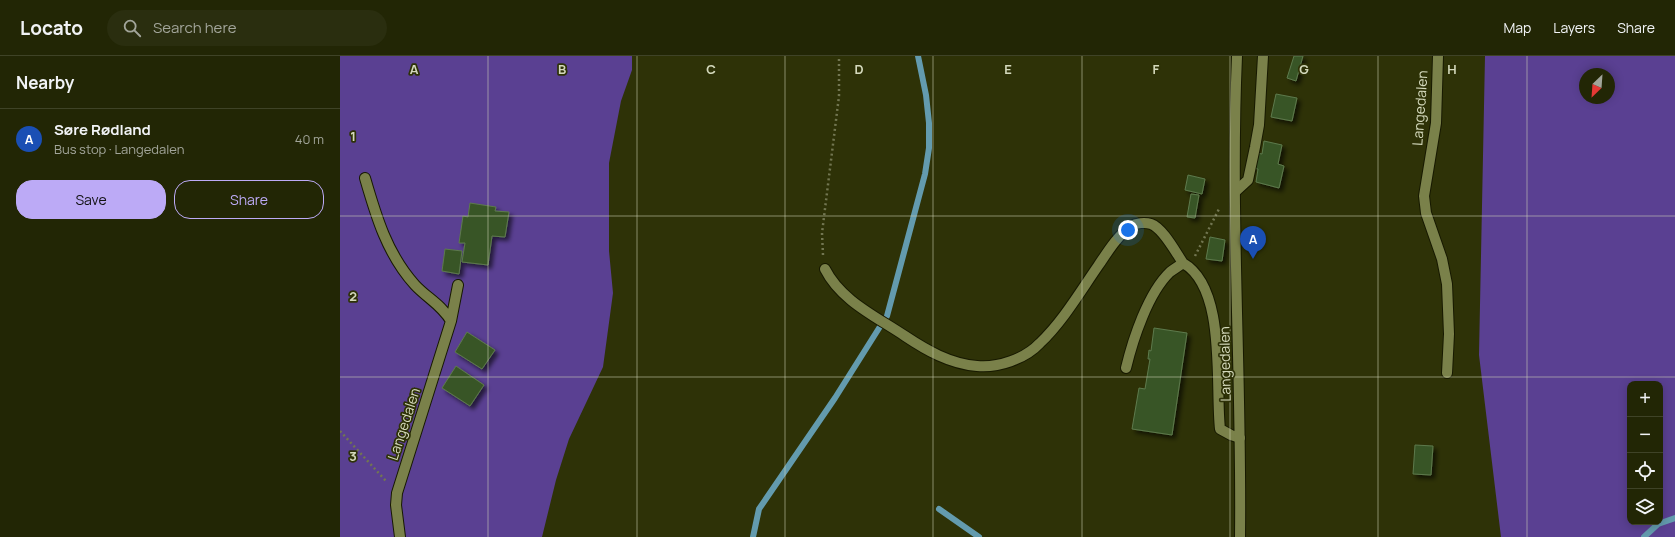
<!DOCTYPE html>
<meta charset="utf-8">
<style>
body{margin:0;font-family:Manrope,sans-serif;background:#2a2e0f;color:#f1f3f6}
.controls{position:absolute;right:12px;bottom:12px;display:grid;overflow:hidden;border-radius:8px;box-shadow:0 2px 10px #0003}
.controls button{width:36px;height:36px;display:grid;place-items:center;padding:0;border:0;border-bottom:1px solid #3f4327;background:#222605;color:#f1f3f6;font:20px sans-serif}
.compass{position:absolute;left:1239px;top:12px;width:36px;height:36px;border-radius:50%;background:#222605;box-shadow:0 2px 10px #0003;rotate:205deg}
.you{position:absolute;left:788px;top:174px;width:14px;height:14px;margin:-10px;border:3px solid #fff;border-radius:50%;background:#1a73e8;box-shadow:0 0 0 6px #1a73e833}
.badge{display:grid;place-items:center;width:26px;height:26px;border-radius:50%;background:#bcaaf6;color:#fff;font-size:13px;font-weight:700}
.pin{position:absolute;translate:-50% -33px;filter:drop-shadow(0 1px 2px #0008)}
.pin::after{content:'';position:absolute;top:21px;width:14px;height:12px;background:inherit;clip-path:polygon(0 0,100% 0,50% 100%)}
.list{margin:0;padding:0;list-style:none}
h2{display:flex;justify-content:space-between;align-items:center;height:52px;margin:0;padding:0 16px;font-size:17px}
h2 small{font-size:13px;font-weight:400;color:#a2a59a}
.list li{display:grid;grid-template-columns:26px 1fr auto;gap:12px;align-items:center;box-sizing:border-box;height:60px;padding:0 16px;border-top:1px solid #3f4327}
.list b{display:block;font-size:15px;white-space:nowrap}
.list p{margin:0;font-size:13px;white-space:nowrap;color:#a2a59a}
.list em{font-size:13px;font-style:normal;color:#a2a59a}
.actions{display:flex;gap:8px;padding:12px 16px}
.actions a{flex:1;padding:9px 0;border:1px solid #bcaaf6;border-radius:16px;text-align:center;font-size:14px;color:#bcaaf6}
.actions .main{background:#bcaaf6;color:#111}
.icon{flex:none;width:22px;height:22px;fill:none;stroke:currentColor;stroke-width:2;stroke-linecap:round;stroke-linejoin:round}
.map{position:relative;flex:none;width:1335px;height:481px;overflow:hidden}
header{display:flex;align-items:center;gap:24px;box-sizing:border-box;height:56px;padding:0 20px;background:#222605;border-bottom:1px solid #3f4327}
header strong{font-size:19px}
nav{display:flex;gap:22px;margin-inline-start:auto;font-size:14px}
.search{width:280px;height:36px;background:#2a2e0f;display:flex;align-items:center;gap:10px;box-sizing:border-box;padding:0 14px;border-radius:22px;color:#a2a59a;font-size:15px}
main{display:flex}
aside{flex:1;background:#222605}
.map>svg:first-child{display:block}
.green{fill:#5a4092;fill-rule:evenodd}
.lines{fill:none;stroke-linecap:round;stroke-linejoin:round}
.stream{stroke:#639bae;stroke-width:6}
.building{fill:#395528;stroke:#5d7a4c;filter:url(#shadow)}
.lane-casing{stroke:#171900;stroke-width:12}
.secondary-casing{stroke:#171900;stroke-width:12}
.path{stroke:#727651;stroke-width:2.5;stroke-dasharray:2 3;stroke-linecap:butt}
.lane{stroke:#7a814a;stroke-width:10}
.secondary{stroke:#7a814a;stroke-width:10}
.grid{fill:none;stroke:#d4d9bc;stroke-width:1;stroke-opacity:0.55}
.labels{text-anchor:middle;stroke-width:3.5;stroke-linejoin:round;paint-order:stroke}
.street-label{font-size:14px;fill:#d4d9bc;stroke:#2e3207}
.grid-label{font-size:13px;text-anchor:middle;font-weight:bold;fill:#d4d9bc;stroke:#2e3207;stroke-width:3.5;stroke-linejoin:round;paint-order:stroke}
</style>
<header>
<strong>Locato</strong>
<div class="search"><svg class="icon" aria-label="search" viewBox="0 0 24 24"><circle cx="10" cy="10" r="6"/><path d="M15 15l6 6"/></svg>Search here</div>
<nav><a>Map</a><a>Layers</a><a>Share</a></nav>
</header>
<main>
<aside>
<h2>Nearby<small></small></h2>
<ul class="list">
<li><span class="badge" style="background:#1a4fb4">A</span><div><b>Søre Rødland</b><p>Bus stop · Langedalen</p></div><em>40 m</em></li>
</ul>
<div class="actions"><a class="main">Save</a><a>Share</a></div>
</aside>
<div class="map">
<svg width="1335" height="481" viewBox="0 0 1335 481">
<defs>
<filter id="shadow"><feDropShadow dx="3.5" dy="3.5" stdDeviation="2" flood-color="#0009"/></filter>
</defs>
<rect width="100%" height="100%" fill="#2e3207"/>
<path class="green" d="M0 0H292V14L281 45 269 107V195L273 237 263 311 229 383 216 424 202 481H0Z
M1145 0H1335V481H1161L1139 299ZM1245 18H1269V42H1245ZM1290 328H1320V466H1290Z"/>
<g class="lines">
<path class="stream" d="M547 260 585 118 589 92V67L586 39 578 0
M599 453 639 481
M413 481 419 453 495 342 541 269
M1304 481 1318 468 1335 462"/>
</g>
<path class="building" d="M954 0H963L956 25 947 22Z
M936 38 957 42 952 65 931 61Z
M924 85 942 89 938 108 944 110 939 132 916 126 918 113 914 112 917 97 922 98Z
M848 119 865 123 862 138 845 134Z
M851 138 859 139 855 162 847 161Z
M130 147 156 151 155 155 169 156 165 181 152 180 148 209 122 206 125 187H119L123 160 128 161Z
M870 181 885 184 882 205 866 203Z
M105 193 122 195 119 218 102 215Z
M814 272 847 277 832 379 792 373 799 332 805 333 810 303H808L809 294 811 295Z
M127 276 155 294 142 313 115 296Z
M116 310 144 329 130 350 102 332Z
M1075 389 1093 390 1091 419 1073 418Z"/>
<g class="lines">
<g class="lane-casing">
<path id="lane" d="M1098 0 1096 67 1084 140 1086 157 1102 203 1107 228 1109 278 1107 317
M25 122C36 160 47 198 75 229 87 242 102 249 111 265
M896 135 908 124 915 91 919 69 923 0
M485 213C501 245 537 261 565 280 586 294 610 308 637 310 658 312 685 303 700 287 723 265 740 236 758 210 767 197 777 180 791 170 796 167 805 166 811 168 823 172 836 197 843 207
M786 312C793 283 808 237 830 216 834 213 839 210 843 207 887 232 875 329 880 373L891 379 900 382
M60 481 56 449 57 437 111 265 118 229"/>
</g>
<g class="secondary-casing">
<path id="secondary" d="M897 0C890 160 902 321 900 481"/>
</g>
<path class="path" d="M483 199 482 177 499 40V0
M855 200 880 151
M0 375 46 425"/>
<use href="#lane" class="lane"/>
<use href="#secondary" class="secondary"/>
</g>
<path class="grid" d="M148 0V481M297 0V481M445 0V481M593 0V481M742 0V481M890 0V481M1038 0V481M1187 0V481M0 160H1335M0 321H1335"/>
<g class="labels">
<g class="street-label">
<text transform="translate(1080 52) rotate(-86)" y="5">Langedalen</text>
<text transform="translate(885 308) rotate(-91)" y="5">Langedalen</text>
<text transform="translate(64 368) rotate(-72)" y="5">Langedalen</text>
</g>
</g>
<g class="grid-label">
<text x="74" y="18">A</text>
<text x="222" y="18">B</text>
<text x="371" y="18">C</text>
<text x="519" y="18">D</text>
<text x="668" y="18">E</text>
<text x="816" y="18">F</text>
<text x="964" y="18">G</text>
<text x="1112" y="18">H</text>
<text x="13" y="85">1</text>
<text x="13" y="245">2</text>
<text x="13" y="405">3</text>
</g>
</svg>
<div class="controls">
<button>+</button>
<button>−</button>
<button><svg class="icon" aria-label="locate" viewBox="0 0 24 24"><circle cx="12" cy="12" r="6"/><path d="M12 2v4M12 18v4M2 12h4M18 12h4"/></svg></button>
<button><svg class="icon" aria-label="layers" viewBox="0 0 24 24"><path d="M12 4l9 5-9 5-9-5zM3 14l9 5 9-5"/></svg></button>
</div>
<svg class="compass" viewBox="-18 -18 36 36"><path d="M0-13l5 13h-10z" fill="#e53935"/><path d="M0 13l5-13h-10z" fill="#a2a59a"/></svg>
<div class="you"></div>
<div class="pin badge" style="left:913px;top:203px;background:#1a4fb4">A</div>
</div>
</main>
